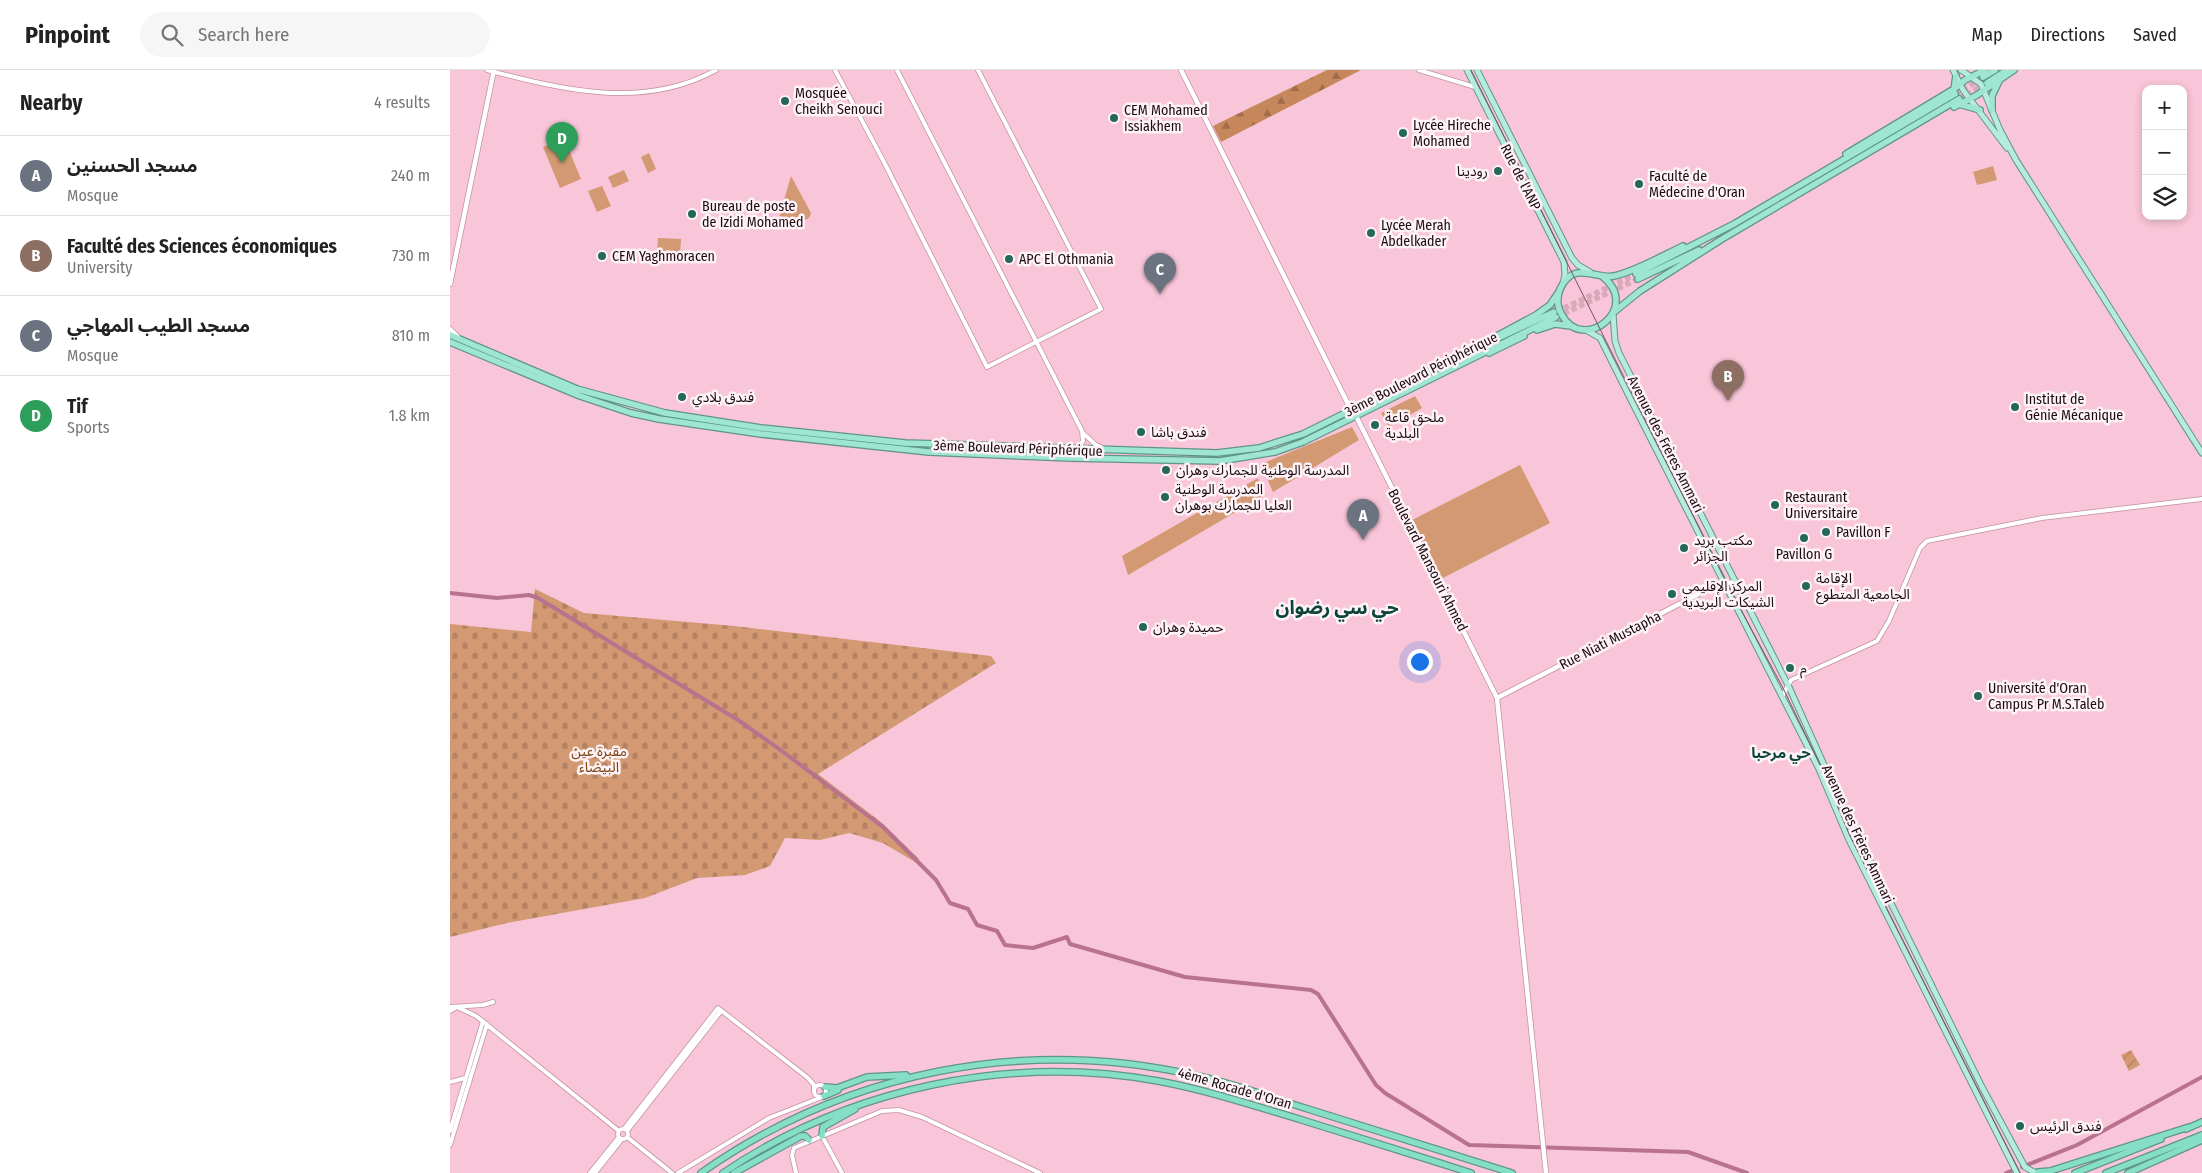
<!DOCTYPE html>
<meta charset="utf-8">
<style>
body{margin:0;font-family:"Fira Sans Condensed","Noto Sans Arabic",sans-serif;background:#f6f6f6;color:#222}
.controls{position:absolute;right:15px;top:15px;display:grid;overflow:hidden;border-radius:10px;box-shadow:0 2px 8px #0003}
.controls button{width:45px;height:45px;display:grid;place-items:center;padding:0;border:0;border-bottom:1px solid #e0e0e0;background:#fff;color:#222;font:25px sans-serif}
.you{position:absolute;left:969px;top:591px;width:18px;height:18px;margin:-12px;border:4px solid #fff;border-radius:50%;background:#1a73e8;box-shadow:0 0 0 8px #1a73e833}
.badge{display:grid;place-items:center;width:32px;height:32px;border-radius:50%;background:#0b8043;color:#fff;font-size:16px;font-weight:700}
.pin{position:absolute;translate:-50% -41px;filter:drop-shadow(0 1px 2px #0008)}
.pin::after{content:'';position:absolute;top:26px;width:18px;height:15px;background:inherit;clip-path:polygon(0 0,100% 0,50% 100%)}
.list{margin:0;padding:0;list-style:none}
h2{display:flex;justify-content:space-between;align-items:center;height:65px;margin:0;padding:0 20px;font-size:21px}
h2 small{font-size:16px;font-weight:400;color:#767676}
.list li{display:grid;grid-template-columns:32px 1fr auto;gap:15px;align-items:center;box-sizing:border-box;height:80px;padding:0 20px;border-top:1px solid #e0e0e0}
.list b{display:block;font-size:19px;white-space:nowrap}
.list p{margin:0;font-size:16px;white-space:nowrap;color:#767676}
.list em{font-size:16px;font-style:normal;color:#767676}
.icon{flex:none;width:28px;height:28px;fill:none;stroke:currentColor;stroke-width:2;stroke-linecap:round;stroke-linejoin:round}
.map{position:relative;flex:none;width:1752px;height:1103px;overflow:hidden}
header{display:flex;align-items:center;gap:30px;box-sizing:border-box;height:70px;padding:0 25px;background:#fff;border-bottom:1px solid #e0e0e0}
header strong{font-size:24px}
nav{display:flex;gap:28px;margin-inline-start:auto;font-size:18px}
.search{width:350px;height:45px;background:#f6f6f6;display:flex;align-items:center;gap:12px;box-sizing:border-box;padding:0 18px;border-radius:28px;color:#767676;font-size:19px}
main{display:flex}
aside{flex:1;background:#fff}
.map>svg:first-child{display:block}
.green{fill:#d29972}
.forest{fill:url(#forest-firs)}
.cemetery{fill:url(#cemetery-stones)}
.garden{fill:url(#garden-furrows)}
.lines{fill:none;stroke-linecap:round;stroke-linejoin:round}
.canal{stroke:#b9728e;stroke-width:4}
.trunk-tunnel{stroke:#d8a9ba;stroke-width:5.5;stroke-dasharray:5.5 3;stroke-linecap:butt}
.tertiary-casing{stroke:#c291a3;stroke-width:5.5}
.secondary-casing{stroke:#c291a3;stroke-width:6}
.primary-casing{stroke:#609588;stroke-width:7}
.trunk-casing{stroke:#609588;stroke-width:8}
.motorway-casing{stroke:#609588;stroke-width:8}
.tertiary{stroke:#fff;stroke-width:4}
.secondary{stroke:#fff;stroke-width:4.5}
.primary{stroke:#b6ecdd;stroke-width:5}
.trunk{stroke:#9ee6d2;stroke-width:5.5}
.motorway{stroke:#85dfc7;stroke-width:5.5}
.tram{stroke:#735460;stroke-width:1}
.poi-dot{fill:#256758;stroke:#fef3f7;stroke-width:2}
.labels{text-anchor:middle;stroke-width:5;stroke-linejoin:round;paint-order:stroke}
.poi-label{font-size:14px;fill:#1c0b12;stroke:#fef3f7;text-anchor:start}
.street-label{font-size:14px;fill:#1c0b12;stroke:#fef3f7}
.park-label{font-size:14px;fill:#7c400e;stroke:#fef3f7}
.neighbourhood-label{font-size:15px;font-weight:bold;fill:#0b4438;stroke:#fef3f7}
.district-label{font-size:19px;font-weight:bold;fill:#0b4438;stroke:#fef3f7}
</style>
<header>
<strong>Pinpoint</strong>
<div class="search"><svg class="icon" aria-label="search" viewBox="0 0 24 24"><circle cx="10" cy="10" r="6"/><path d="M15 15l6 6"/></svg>Search here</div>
<nav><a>Map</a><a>Directions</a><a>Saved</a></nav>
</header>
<main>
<aside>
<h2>Nearby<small>4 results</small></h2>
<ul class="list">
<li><span class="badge" style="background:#6b7280">A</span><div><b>مسجد الحسنين</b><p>Mosque</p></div><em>240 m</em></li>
<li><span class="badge" style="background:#8d6e63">B</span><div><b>Faculté des Sciences économiques</b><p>University</p></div><em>730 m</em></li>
<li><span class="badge" style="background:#6b7280">C</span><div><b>مسجد الطيب المهاجي</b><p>Mosque</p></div><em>810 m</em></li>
<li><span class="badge" style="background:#2e9e5b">D</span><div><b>Tif</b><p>Sports</p></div><em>1.8 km</em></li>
</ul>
</aside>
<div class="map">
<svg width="1752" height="1103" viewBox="0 0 1752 1103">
<defs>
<pattern id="forest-firs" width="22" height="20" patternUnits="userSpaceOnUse" patternTransform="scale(1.25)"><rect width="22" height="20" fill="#c6875c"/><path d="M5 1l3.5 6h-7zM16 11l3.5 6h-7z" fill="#a06d4b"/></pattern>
<pattern id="cemetery-stones" width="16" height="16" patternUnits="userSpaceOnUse" patternTransform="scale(1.25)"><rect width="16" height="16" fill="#d29972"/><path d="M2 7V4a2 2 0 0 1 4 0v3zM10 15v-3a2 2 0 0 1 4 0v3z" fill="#b48262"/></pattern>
<pattern id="garden-furrows" width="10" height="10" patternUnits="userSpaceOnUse" patternTransform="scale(1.25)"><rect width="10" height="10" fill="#d29972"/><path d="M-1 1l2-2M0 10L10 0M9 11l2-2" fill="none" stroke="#b48262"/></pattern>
</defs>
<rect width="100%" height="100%" fill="#f9c5d8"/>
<path class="green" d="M114 68 131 109 110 118 93 77Z
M199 83 206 99 198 103 191 87Z
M1543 96 1547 110 1527 115 1523 102Z
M174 100 179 111 163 118 158 107Z
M341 106 361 143 359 148C349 153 337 156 329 148Z
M152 116 161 136 147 142 138 121Z
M208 168 231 169 230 184 207 183Z
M965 326 972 338 939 357 931 343Z
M902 357 909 370 823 422 811 394Z
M1070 395 1100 453 991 509 962 450Z
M808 408 813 426 678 505 672 486Z"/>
<path class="forest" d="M877 0H911L771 72 763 56Z"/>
<path class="cemetery" d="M85 519 134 543 284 556 541 586 546 593 368 704 431 752 469 789 465 792 433 773 399 763 370 770 335 768 320 796 295 805 247 808 195 828 57 853 0 867V554L81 562Z"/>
<path class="garden" d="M1681 980 1690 995 1679 1001 1671 985Z"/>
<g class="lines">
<path class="canal" d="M0 523 47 528 79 525 88 528 288 650 332 681 433 757 486 810 500 833 518 839 527 855 547 861 555 875 583 878 617 867 620 874 735 907 861 920 868 924 926 1015 935 1023 1019 1075 1238 1082 1297 1103
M1572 1097 1627 1075 1752 1007
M1556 1103 1566 1099"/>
<path class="trunk-tunnel" d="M1505 24 1529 10
M1509 29 1535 14
M1106 242 1186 204
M1106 247 1188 209"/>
<g class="tertiary-casing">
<path id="tertiary" d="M37 0C113 20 194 40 266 0
M385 0 434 92 537 297 651 239 528 0
M447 0 632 361 633 371 628 378
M969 0 1025 17
M633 363 646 375 653 378
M1332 627 1341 610 1427 571 1439 551 1470 478 1477 471 1592 448 1752 429
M0 937 33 935 43 932
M0 941 7 937 26 946 169 1061
M0 1012 15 1008
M364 1021a6 6 0 1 1 12 0a6 6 0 1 1-12 0Z
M168 1064a5 5 0 1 1 10 0a5 5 0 1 1-10 0Z
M174 1059 268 938 358 1008 364 1015V1020
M0 1061 33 951
M177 1061 271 941
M372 1066 392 1103
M177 1067 222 1103
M0 1075 37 954
M140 1103 169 1067
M145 1103 172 1069
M228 1103 319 1048 372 1027
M346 1103 342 1085 344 1078 432 1041 449 1040 472 1047 590 1103"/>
</g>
<g class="secondary-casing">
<path id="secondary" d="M731 0 901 340
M0 214 44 0
M0 259 8 267
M906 346 1047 628 1096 1103
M1047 628 1268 514 1286 512"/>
</g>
<g class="primary-casing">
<path id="primary" d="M1017 0 1114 192 1115 205 1113 213
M1027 0 1122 188 1128 195 1140 202
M1503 0 1513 20 1557 78
M1511 0 1531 14 1550 60 1566 90 1752 383
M1163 244 1165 271 1169 283 1339 617 1388 726 1532 1017 1575 1097 1584 1102
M1136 260 1150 268 1182 332 1368 697 1399 770 1567 1103"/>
</g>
<g class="trunk-casing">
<path id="trunk" d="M1533 7 1545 0
M1537 13 1557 0
M1504 19 1506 6
M1509 34 1530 40
M1504 37 1527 25 1564 0
M1542 40V26L1549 11
M1396 84 1504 19 1515 10 1535 0
M1186 204 1284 154 1505 24
M1152 206C1193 238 1133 284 1112 245 1107 237 1107 227 1110 219 1124 189 1146 210 1164 206 1184 202 1214 185 1233 176
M1188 209 1249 180
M1164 242 1190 221 1272 169 1509 29
M1087 260 1105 254 1121 256
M0 265 127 319 215 343 311 358 455 373 767 383 809 378 853 364 1008 287 1086 245 1100 235 1110 220
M1044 270 1104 242
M0 272 130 326 181 343 209 349 311 364 479 382 622 388 770 391 825 382 853 372 1106 247
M1039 283 1074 266"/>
</g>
<g class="motorway-casing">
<path id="motorway" d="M375 1017 387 1018 417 1007 456 1005
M374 1026 388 1020
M1736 1059 1752 1052
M372 1066 373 1057 405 1039
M1588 1102 1600 1101 1739 1057
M251 1103C396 1001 575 966 748 1006 785 1014 822 1028 858 1039 926 1061 994 1082 1062 1103
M273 1103C399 1018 558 984 708 1011 757 1020 805 1036 852 1050 909 1068 965 1085 1021 1103
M284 1103 351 1066H355L359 1070
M1625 1103 1711 1069
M1656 1103 1752 1065
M1678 1103 1752 1070"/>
</g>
<use href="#tertiary" class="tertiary"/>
<use href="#secondary" class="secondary"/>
<use href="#primary" class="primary"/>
<use href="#trunk" class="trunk"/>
<use href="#motorway" class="motorway"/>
<path class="tram" d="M1021 0 1277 514 1333 618 1372 699 1399 764 1570 1103"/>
</g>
<g class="poi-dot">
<circle cx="335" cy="31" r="5"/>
<circle cx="664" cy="48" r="5"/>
<circle cx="953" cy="63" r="5"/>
<circle cx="1048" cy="101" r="5"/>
<circle cx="1189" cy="114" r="5"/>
<circle cx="242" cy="144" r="5"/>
<circle cx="921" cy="163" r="5"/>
<circle cx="152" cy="186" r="5"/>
<circle cx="559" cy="189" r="5"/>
<circle cx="232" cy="327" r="5"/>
<circle cx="1565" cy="337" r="5"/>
<circle cx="925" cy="355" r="5"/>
<circle cx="691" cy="362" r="5"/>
<circle cx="716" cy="400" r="5"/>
<circle cx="715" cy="427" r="5"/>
<circle cx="1325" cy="435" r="5"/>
<circle cx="1376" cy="462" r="5"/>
<circle cx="1354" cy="468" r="5"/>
<circle cx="1234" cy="478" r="5"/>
<circle cx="1356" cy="516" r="5"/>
<circle cx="1222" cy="524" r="5"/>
<circle cx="693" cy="557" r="5"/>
<circle cx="1340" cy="598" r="5"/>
<circle cx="1528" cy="626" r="5"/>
<circle cx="1570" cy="1056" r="5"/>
</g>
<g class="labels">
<g class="poi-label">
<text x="345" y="28">Mosquée<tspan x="345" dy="16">Cheikh Senouci</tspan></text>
<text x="674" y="45">CEM Mohamed<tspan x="674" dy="16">Issiakhem</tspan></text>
<text x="963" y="60">Lycée Hireche<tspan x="963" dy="16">Mohamed</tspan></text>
<text x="1038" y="106" text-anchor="end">رودينا</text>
<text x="1199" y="111">Faculté de<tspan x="1199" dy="16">Médecine d'Oran</tspan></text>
<text x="252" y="141">Bureau de poste<tspan x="252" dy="16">de Izidi Mohamed</tspan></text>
<text x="931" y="160">Lycée Merah<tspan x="931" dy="16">Abdelkader</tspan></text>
<text x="162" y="191">CEM Yaghmoracen</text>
<text x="569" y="194">APC El Othmania</text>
<text x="242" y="332">فندق بلادي</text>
<text x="1575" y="334">Institut de<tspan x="1575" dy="16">Génie Mécanique</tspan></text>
<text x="935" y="352">ملحق قاعة<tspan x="935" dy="16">البلدية</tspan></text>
<text x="701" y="367">فندق باشا</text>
<text x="726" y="405">المدرسة الوطنية للجمارك وهران</text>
<text x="725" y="424">المدرسة الوطنية<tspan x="725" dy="16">العليا للجمارك بوهران</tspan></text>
<text x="1335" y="432">Restaurant<tspan x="1335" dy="16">Universitaire</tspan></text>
<text x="1386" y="467">Pavillon F</text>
<text x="1244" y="475">مكتب بريد<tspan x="1244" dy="16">الجزائر</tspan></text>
<text x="1354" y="489" text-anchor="middle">Pavillon G</text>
<text x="1366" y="513">الإقامة<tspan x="1366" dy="16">الجامعية المتطوع</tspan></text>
<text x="1232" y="521">المركز الإقليمي<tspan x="1232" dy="16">الشيكات البريدية</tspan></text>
<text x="703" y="562">حميدة وهران</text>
<text x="1350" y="603">م</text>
<text x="1538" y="623">Université d'Oran<tspan x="1538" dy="16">Campus Pr M.S.Taleb</tspan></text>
<text x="1580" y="1061">فندق الرئيس</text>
</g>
<g class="street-label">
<text transform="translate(1071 107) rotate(63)" y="5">Rue de l'ANP</text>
<text transform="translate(971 304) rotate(-27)" y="5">3ème Boulevard Périphérique</text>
<text transform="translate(1216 374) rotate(63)" y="5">Avenue des Frères Ammari</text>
<text transform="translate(568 378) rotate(2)" y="5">3ème Boulevard Périphérique</text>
<text transform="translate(978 490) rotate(63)" y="5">Boulevard Mansouri Ahmed</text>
<text transform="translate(1160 570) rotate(-27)" y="5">Rue Niati Mustapha</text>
<text transform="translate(1408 764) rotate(65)" y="5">Avenue des Frères Ammari</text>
<text transform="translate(785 1018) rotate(16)" y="5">4ème Rocade d'Oran</text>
</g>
<g class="park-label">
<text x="149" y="686">مقبرة عين<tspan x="149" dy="16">البيضاء</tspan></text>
</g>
<g class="neighbourhood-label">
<text x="1331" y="688">حي مرحبا</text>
</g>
<g class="district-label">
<text x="887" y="544">حي سي رضوان</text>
</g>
</g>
</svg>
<div class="controls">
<button>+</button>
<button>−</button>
<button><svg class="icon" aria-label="layers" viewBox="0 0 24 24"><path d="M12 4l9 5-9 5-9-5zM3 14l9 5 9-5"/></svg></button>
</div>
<div class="you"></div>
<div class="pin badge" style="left:913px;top:470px;background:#6b7280">A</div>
<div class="pin badge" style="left:1278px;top:331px;background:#8d6e63">B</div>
<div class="pin badge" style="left:710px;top:224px;background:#6b7280">C</div>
<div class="pin badge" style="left:112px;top:93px;background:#2e9e5b">D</div>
</div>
</main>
